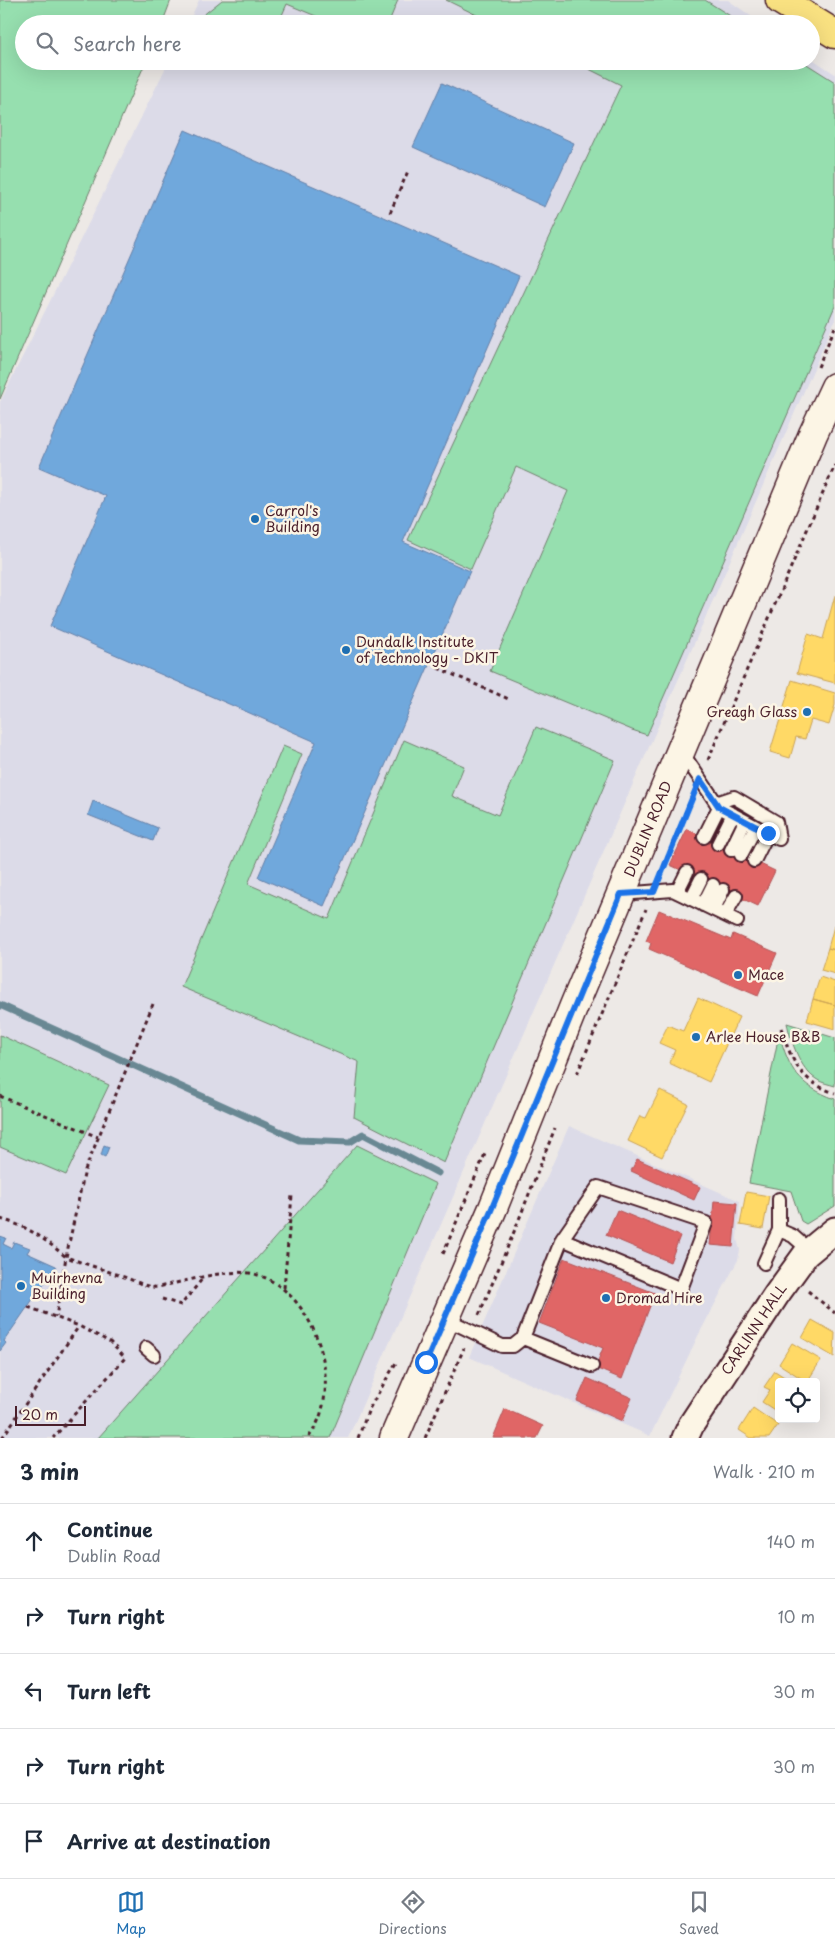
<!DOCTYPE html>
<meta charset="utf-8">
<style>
body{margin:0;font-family:"Playpen Sans",sans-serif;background:#f2f2f3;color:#1f2937}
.controls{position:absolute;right:15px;bottom:15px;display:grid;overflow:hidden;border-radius:5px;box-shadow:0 5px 20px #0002}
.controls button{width:45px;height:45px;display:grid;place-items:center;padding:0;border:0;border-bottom:1px solid #e0e1e3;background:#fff;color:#1f2937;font:25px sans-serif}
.scale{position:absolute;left:15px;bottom:12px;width:71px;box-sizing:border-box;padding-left:5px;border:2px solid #4a1f2b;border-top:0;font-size:14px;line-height:18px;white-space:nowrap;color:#4a1f2b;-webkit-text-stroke:4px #fcf5e5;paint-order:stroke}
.stop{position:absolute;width:15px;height:15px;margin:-11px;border:4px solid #1a73e8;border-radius:50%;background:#fff}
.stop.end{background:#1a73e8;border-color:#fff;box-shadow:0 1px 5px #0008}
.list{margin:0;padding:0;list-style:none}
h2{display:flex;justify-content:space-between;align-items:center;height:65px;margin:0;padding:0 20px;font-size:21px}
h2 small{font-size:16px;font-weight:400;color:#747a83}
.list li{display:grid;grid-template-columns:32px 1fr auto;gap:15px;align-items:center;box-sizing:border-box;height:75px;padding:0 20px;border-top:1px solid #e0e1e3}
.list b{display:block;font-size:19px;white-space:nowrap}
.list p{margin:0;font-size:16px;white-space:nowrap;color:#747a83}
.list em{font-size:16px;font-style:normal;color:#747a83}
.icon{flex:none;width:28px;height:28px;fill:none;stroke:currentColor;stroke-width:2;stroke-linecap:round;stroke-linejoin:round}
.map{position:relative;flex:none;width:835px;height:1438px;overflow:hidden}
.search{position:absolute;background:#fff;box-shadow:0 5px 20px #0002;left:15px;right:15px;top:15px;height:55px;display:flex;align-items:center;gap:12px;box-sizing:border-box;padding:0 18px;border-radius:28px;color:#747a83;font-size:19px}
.sheet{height:440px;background:#fff}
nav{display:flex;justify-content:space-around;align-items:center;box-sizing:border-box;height:70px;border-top:1px solid #e0e1e3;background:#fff;font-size:14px;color:#747a83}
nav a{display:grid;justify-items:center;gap:2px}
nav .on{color:#1f6fb2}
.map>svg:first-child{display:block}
.built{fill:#dcdbe8}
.green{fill:#96dfaf;stroke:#707f6d}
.homes{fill:#ffd966;stroke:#c9a154}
.shops{fill:#e06666;stroke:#b35154}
.schools{fill:#6fa8dc;stroke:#647fa7}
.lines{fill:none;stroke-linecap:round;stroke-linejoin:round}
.stream{stroke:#698893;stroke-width:7}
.service-casing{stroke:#4a1f2b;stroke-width:16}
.minor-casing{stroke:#4a1f2b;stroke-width:29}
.secondary-casing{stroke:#4a1f2b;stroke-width:31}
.primary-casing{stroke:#4a1f2b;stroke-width:31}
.path{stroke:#4a1f2b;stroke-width:3;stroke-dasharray:4 4;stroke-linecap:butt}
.service{stroke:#fcf5e5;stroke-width:12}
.minor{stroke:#fcf5e5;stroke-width:25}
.secondary{stroke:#fcf5e5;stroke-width:28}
.primary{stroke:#f9e181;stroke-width:28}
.route{stroke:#1a73e8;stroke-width:6}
.poi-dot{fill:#1f6fb2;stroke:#fcf5e5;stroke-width:2}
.labels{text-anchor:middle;stroke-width:5;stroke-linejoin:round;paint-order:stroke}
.poi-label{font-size:14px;fill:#4a1f2b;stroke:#fcf5e5;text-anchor:start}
.street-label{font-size:14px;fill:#4a1f2b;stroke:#fcf5e5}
</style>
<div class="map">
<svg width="835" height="1438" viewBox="0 0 835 1438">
<rect width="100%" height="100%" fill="#ede9e6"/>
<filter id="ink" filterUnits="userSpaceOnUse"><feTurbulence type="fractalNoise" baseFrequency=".02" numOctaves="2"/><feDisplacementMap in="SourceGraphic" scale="10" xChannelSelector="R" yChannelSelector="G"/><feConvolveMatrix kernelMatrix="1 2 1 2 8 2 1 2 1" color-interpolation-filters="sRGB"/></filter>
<g filter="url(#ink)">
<path class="built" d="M199 0H728L762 24H188Z
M811 58 835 74V320L348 1438H0V402L169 61H811Z
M569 1126 740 1201 737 1239 740 1250 738 1260 698 1336 650 1436 469 1357Z"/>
<path class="green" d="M0 0H171L162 24H24V61H146L0 399Z
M222 0H398L388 24H335L287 4 278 24H192Z
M446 0H705L743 24H495Z
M573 61H802L835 82V306L647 735 632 730 490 671 568 491 516 467 471 569 408 540 621 85Z
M536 727 615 760 444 1163 354 1117 359 1062 181 987 283 746 302 754 248 884 329 919 404 740 464 766 452 796 498 815Z
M787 1023 835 1038V1086C829 1084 821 1083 816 1079 800 1069 791 1041 787 1023Z
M779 1034C790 1071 798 1085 835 1099V1206L806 1224 801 1221 791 1191 749 1183Z
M0 1035 109 1085 66 1175 0 1147Z
M357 1145 436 1184 330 1438H98Z"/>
<path class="homes" d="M835 595V683L797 673 808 634 823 639Z
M792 680 835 693V705L829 725 811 720 805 739 796 737 790 758 770 752Z
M834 926 835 927V950L828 948Z
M828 948 835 950V974L821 970Z
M820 977 835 982V1005L813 999Z
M698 998 739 1017 709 1082 669 1063 675 1050 659 1043 668 1025 683 1031Z
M813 999 835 1005V1029L807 1021Z
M660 1090 688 1104 662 1157 628 1141 640 1116 646 1118Z
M746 1192 769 1196 763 1229 740 1225Z
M812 1320 835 1333 834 1357 802 1338Z
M792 1343 821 1360 807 1382 779 1364Z
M775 1371 792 1382H779V1413L762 1402 770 1390 764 1387Z
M753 1408 778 1425 769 1438H751L739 1430Z"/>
<path class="shops" d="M687 829 775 871 758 906 670 865Z
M659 910 731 940 733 934 777 953 758 996 649 949 651 943 646 941Z
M637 1159 700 1187 694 1200 631 1171Z
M714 1201 737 1203 733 1247 710 1245Z
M617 1210 680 1236 670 1262 606 1235Z
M564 1258 655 1293 622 1379 595 1368 603 1348 539 1323Z
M587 1378 632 1398 622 1421 577 1401Z
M505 1409 543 1426 537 1438H493Z"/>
<path class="schools" d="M442 83 574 143 545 207 413 147Z
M185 130 519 276 403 542 470 571 324 906 258 877 316 742 50 626 106 496 39 467Z
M93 801 158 828 153 841 88 815Z
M104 1145 109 1147 105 1157 101 1155Z
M0 1236 6 1238 3 1244 11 1248 14 1242 30 1248 27 1253 56 1266 4 1341 6 1343 0 1351Z"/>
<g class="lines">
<path class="stream" d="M0 1005 299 1140 350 1142 363 1134 438 1173"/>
<g class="service-casing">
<path id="service" d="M681 751 719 807 779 839
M716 803 734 797 776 822 779 839
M704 837 719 807
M718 844 733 814
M731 850 745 821
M741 855 756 827
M754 861 768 833
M677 892 687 872
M621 894 673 890 737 921
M691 899 701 879
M703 905 713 885
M714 909 723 890
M725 915 736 896
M779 1230 793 1236 810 1251
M764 1263 779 1230V1199
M444 1318 502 1346H513L523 1338 562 1239 681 1289 706 1223 598 1187 562 1239
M523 1338 592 1366
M146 1348 154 1355"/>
</g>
<g class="minor-casing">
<g id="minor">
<path id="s1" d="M685 1438 691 1425 777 1294 806 1254 835 1230"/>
</g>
</g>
<g class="secondary-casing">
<g id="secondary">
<path id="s2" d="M394 1438 493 1208 574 1006 813 434 835 387"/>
</g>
</g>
<g class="primary-casing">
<path id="primary" d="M780 0 835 34"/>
</g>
<path class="path" d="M390 213 408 171
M818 367 835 327
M438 668 511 700
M708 760 835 465
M661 874 692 798
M153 1004 85 1170 66 1257C86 1264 107 1271 127 1278 135 1281 144 1286 153 1287 158 1288 166 1285 171 1284 195 1279 235 1267 258 1275 316 1294 347 1389 308 1438
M781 1028C792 1061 799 1081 835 1093
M577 1074 646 909
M0 1096 98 1137
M0 1219C30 1227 43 1238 66 1257L56 1317
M443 1254 485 1154
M284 1288 292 1195
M808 1291 835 1313
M162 1299 181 1305 203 1278
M28 1307 79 1326 110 1342 125 1358 53 1438
M479 1315 516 1227 555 1128
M2 1438 79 1326
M358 1438 369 1409 397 1361
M425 1438 464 1348"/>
<use href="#service" class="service"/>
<use href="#minor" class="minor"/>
<use href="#secondary" class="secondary"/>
<use href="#primary" class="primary"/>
</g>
</g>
<g class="lines" filter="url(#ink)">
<path class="route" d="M426 1362 492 1208 621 894 654 892 700 779 719 807 768 833"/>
</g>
<g class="poi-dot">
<circle cx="255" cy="519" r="5"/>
<circle cx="346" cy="650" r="5"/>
<circle cx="807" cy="712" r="5"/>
<circle cx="738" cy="975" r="5"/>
<circle cx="696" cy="1037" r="5"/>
<circle cx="21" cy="1286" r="5"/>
<circle cx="606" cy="1298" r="5"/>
</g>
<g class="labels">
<g class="poi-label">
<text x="265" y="516">Carrol's<tspan x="265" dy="16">Building</tspan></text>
<text x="356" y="647">Dundalk Institute<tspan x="356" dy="16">of Technology - DKIT</tspan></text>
<text x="797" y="717" text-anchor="end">Greagh Glass</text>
<text x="748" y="980">Mace</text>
<text x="706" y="1042">Arlee House B&amp;B</text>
<text x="31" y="1283">Muirhevna<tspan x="31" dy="16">Building</tspan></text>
<text x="616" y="1303">Dromad Hire</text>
</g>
<g class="street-label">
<text dy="5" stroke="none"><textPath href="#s2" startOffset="660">DUBLIN ROAD</textPath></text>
<text dy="5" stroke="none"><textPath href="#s1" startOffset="129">CARLINN HALL</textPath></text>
</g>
</g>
</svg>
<div class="controls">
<button><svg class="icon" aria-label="locate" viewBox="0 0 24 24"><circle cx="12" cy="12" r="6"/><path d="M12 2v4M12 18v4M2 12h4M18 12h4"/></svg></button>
</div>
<div class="scale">20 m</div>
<div class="stop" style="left:426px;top:1362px"></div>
<div class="stop end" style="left:768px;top:833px"></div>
<div class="search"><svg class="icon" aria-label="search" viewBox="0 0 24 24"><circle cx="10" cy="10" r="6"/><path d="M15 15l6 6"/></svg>Search here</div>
</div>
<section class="sheet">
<h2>3 min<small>Walk · 210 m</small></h2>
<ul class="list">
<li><svg class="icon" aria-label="ahead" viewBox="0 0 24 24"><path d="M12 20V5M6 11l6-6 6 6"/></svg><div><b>Continue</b><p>Dublin Road</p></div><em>140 m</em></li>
<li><svg class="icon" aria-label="right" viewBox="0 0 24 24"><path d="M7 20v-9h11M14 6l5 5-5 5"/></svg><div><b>Turn right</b></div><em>10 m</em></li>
<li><svg class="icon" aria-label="left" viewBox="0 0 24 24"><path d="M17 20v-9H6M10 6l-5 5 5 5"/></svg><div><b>Turn left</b></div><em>30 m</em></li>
<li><svg class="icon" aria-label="right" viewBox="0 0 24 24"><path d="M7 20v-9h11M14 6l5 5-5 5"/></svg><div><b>Turn right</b></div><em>30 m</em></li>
<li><svg class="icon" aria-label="arrive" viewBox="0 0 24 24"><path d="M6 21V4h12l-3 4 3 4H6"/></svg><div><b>Arrive at destination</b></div></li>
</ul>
</section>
<nav>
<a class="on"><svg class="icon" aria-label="map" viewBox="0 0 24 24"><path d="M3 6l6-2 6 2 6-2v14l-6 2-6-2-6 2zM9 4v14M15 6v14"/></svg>Map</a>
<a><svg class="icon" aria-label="directions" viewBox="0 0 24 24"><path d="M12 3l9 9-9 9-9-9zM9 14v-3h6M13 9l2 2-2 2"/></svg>Directions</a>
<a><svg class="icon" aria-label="saved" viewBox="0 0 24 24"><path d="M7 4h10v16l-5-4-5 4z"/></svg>Saved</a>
</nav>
